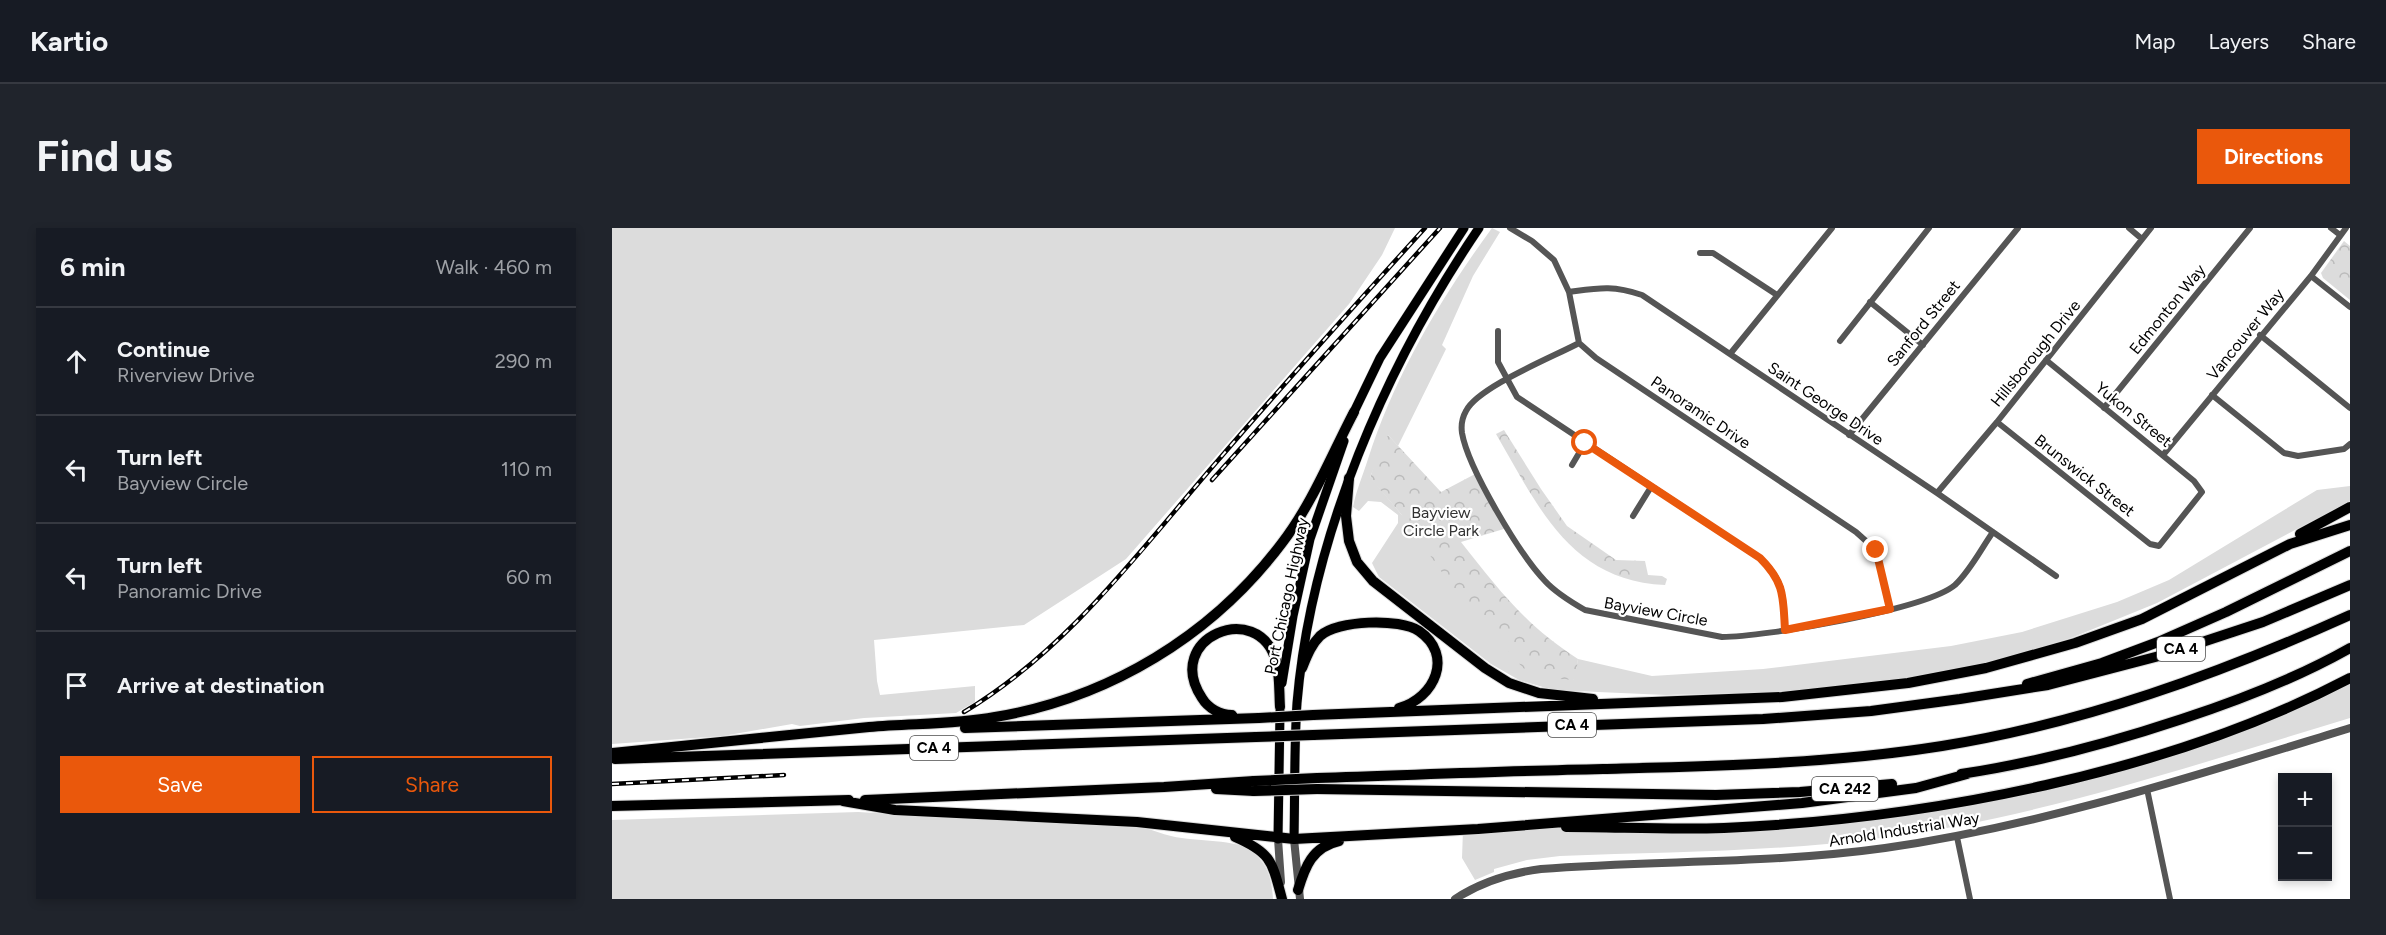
<!DOCTYPE html>
<meta charset="utf-8">
<style>
body{margin:0;font-family:Figtree,sans-serif;background:#20242c;color:#f1f3f6}
.controls{position:absolute;right:18px;bottom:18px;display:grid;overflow:hidden;border-radius:0px;box-shadow:0 3px 9px #0003}
.controls button{width:54px;height:54px;display:grid;place-items:center;padding:0;border:0;border-bottom:2px solid #363941;background:#171b24;color:#f1f3f6;font:30px sans-serif}
.stop{position:absolute;width:18px;height:18px;margin:-14px;border:4px solid #ea580c;border-radius:50%;background:#fff}
.stop.end{background:#ea580c;border-color:#fff;box-shadow:0 2px 6px #0008}
.list{margin:0;padding:0;list-style:none}
h2{display:flex;justify-content:space-between;align-items:center;height:78px;margin:0;padding:0 24px;font-size:26px}
h2 small{font-size:20px;font-weight:400;color:#9ea1a6}
.list li{display:grid;grid-template-columns:39px 1fr auto;gap:18px;align-items:center;box-sizing:border-box;height:108px;padding:0 24px;border-top:2px solid #363941}
.list b{display:block;font-size:22px;white-space:nowrap}
.list p{margin:0;font-size:20px;white-space:nowrap;color:#9ea1a6}
.list em{font-size:20px;font-style:normal;color:#9ea1a6}
.actions{display:flex;gap:12px;padding:18px 24px}
.actions a{flex:1;padding:14px 0;border:2px solid #ea580c;border-radius:0px;text-align:center;font-size:21px;color:#ea580c}
.actions .main{background:#ea580c;color:#fff}
.icon{flex:none;width:33px;height:33px;fill:none;stroke:currentColor;stroke-width:2;stroke-linecap:round;stroke-linejoin:round}
.map{position:relative;flex:none;width:1738px;height:671px;overflow:hidden;border-radius:0px}
header{display:flex;align-items:center;gap:36px;box-sizing:border-box;height:84px;padding:0 30px;background:#171b24;border-bottom:2px solid #363941}
header strong{font-size:28px}
nav{display:flex;gap:33px;margin-inline-start:auto;font-size:21px}
.intro{display:flex;align-items:center;justify-content:space-between;box-sizing:border-box;height:144px;padding:0 36px}
h1{margin:0;font-size:42px}
.button{padding:15px 27px;border-radius:0px;background:#ea580c;color:#fff;font-size:21px;font-weight:700}
main{display:flex;gap:36px;padding:0 36px}
aside{flex:1;background:#171b24;border-radius:0px;box-shadow:0 3px 9px #0003}
.map>svg:first-child{display:block}
.grass{fill:#dcdcdc}
.forest{fill:url(#forest-crowns)}
.lines{fill:none;stroke-linecap:round;stroke-linejoin:round}
.primary-casing{stroke:#dbdbdb;stroke-width:10}
.motorway-casing{stroke:#dbdbdb;stroke-width:12}
.minor{stroke:#555;stroke-width:6}
.tertiary{stroke:#555;stroke-width:8}
.primary{stroke:#000;stroke-width:9}
.motorway{stroke:#000;stroke-width:10}
.rail-casing{stroke:#000;stroke-width:4.5}
.rail{stroke:#fff;stroke-width:2;stroke-dasharray:7;stroke-linecap:butt}
.motorway-bridge-casing{stroke:#dbdbdb;stroke-width:12;stroke-linecap:butt}
.motorway-bridge{stroke:#000;stroke-width:10}
.route{stroke:#ea580c;stroke-width:8}
.labels{text-anchor:middle;stroke-width:4.5;stroke-linejoin:round;paint-order:stroke}
.shield{fill:#fff;stroke:#4c4c4c;stroke-width:1.5}
.shield-label{font-size:15px;font-weight:bold;fill:#000}
.street-label{font-size:16px;fill:#000;stroke:#fff}
.park-label{font-size:16px;fill:#333;stroke:#fff}
</style>
<header>
<strong>Kartio</strong>
<nav><a>Map</a><a>Layers</a><a>Share</a></nav>
</header>
<div class="intro"><h1>Find us</h1><a class="button">Directions</a></div>
<main>
<aside>
<h2>6 min<small>Walk · 460 m</small></h2>
<ul class="list">
<li><svg class="icon" aria-label="ahead" viewBox="0 0 24 24"><path d="M12 20V5M6 11l6-6 6 6"/></svg><div><b>Continue</b><p>Riverview Drive</p></div><em>290 m</em></li>
<li><svg class="icon" aria-label="left" viewBox="0 0 24 24"><path d="M17 20v-9H6M10 6l-5 5 5 5"/></svg><div><b>Turn left</b><p>Bayview Circle</p></div><em>110 m</em></li>
<li><svg class="icon" aria-label="left" viewBox="0 0 24 24"><path d="M17 20v-9H6M10 6l-5 5 5 5"/></svg><div><b>Turn left</b><p>Panoramic Drive</p></div><em>60 m</em></li>
<li><svg class="icon" aria-label="arrive" viewBox="0 0 24 24"><path d="M6 21V4h12l-3 4 3 4H6"/></svg><div><b>Arrive at destination</b></div></li>
</ul>
<div class="actions"><a class="main">Save</a><a>Share</a></div>
</aside>
<div class="map">
<svg width="1738" height="671" viewBox="0 0 1738 671">
<defs>
<pattern id="forest-crowns" width="20" height="18" patternUnits="userSpaceOnUse" patternTransform="scale(1.5)"><rect width="20" height="18" fill="#dcdcdc"/><path d="M2 6a3 3 0 1 1 6 0M12 15a3 3 0 1 1 6 0" fill="none" stroke="#bbb"/></pattern>
</defs>
<rect width="100%" height="100%" fill="#fff"/>
<path class="grass" d="M0 0H783L770 27 737 76 514 331 412 397 262 412 265 453 268 467 363 458V474L344 485 252 490 188 498 180 496 111 508 0 516Z
M880 0 888 4 861 48 830 117 834 121 786 218 776 207 758 249 789 286 962 452 966 431 1040 448 1151 441 1339 418 1410 404 1505 374 1557 352 1705 262 1738 258V273L1545 375 1459 410 1378 434 1286 452 1165 464 1054 467 941 462 907 452 879 436 767 349 760 335 786 295V287L769 274 756 273 747 283 741 279C744 263 751 247 756 231 783 147 828 71 880 0Z
M1738 450V490C1585 536 1427 590 1269 610 1162 624 1055 624 948 628L915 632 882 641V644L863 652 850 630 851 602 1016 598 1109 600 1315 578 1538 529Z
M246 584 532 600C541 602 550 606 559 608 587 615 621 609 645 625L644 627C657 639 660 654 661 671H0V592Z"/>
<path class="forest" d="M1732 13 1738 18V72L1711 50 1709 45Z
M892 202 929 261 955 298 1004 332 1033 333 1036 347 1050 348 1055 351 1053 357C958 353 926 278 884 206Z
M776 207 829 264 865 245 895 300 849 314C887 362 914 398 966 431L963 452 933 450 911 440 843 363 789 286 758 250 766 225Z"/>
<g class="lines">
<g class="primary-casing">
<path id="primary" d="M740 188 768 130 852 0
M670 455 681 388 698 311 732 213
M666 611 668 483
M682 611C683 566 682 520 685 475 699 309 774 137 867 0"/>
</g>
<g class="motorway-casing">
<path id="motorway" d="M737 250 734 288 737 313 745 334 761 353 873 440 897 455 927 465 981 471
M1688 306 1738 279
M690 440C695 428 699 417 708 408 725 392 788 390 807 403 842 427 823 470 787 480
M1415 456 1490 435 1546 414 1614 384 1738 323
M620 487C608 487 596 480 590 470 550 410 646 370 664 433 668 447 667 464 668 479
M701 487 1170 469 1296 455 1374 440 1463 415 1530 391 1678 316 1738 297
M353 500 647 490
M701 507 1151 491 1259 483 1348 471 1436 457 1551 427 1651 394 1738 357
M0 525C86 516 171 508 257 499 299 495 341 497 383 489 497 470 600 408 670 315 700 276 719 228 742 184
M3 531 644 509
M1349 546C1424 535 1498 515 1570 491 1628 472 1685 450 1738 420
M705 550C801 547 896 543 991 541 1105 538 1217 536 1330 518 1472 495 1607 446 1738 387
M604 561 642 563
M705 561 1104 567 1188 564 1280 556
M253 572 552 559 642 553
M231 573 283 582 525 594 682 611 866 601 1190 575 1304 560 1355 546
M0 578 237 572
M954 599C1006 599 1059 602 1112 600 1315 591 1557 545 1738 450
M623 609C660 625 660 634 670 671
M686 662C693 639 700 619 727 613"/>
</g>
<path class="minor" d="M898 0 920 13 942 32 957 64 967 115 984 130 1244 304 1264 322 1278 381
M1517 0 1530 11
M1719 0 1728 7
M1088 25H1101L1165 67
M1699 48 1738 79
M957 64C987 60 1000 57 1030 67L1325 265 1444 348
M1258 74 1311 117
M886 103V134L905 169 1148 330C1174 355 1171 368 1173 402
M1648 107 1738 180
M1228 113 1317 0
M967 115C941 129 866 159 854 183 850 190 849 198 850 205 856 240 908 327 933 353 944 365 959 374 973 382L1110 409C1151 409 1313 382 1343 357 1358 343 1369 321 1381 304
M1118 126 1220 0
M1600 167 1672 225 1686 228 1732 221 1738 216
M1492 180 1638 0
M1385 194 1538 316 1547 318 1590 264 1582 253 1434 132
M1237 207 1406 0
M1551 227 1699 48 1734 0
M960 237 973 215
M1325 265 1385 194 1539 0
M1021 288 1039 259
M1535 561 1558 671
M1345 609 1358 671"/>
<path class="tertiary" d="M666 611 669 654
M682 611 688 671
M843 671C869 654 898 645 929 641 1043 632 1159 636 1273 620 1432 597 1585 547 1738 500"/>
<use href="#primary" class="primary"/>
<use href="#motorway" class="motorway"/>
<g class="rail-casing">
<path id="rail" d="M600 252 828 0
M352 484C454 423 525 326 602 237 671 157 742 78 813 0
M0 556 172 547"/>
</g>
<use href="#rail" class="rail"/>
<g class="motorway-bridge-casing">
<path id="motorway-bridge" d="M647 490 701 487
M644 509 701 507
M642 553 705 550
M642 563 705 561"/>
</g>
<use href="#motorway-bridge" class="motorway-bridge"/>
</g>
<g class="lines">
<path class="route" d="M973 215 1148 330C1173 355 1171 369 1173 402L1278 381 1264 322"/>
</g>
<g class="labels">
<g class="shield">
<rect x="1545" y="409" width="48" height="24" rx="4.5"/>
<rect x="936" y="485" width="48" height="24" rx="4.5"/>
<rect x="298" y="508" width="48" height="24" rx="4.5"/>
<rect x="1200" y="549" width="66" height="24" rx="4.5"/>
</g>
<g class="shield-label">
<text x="1569" y="426">CA 4</text>
<text x="960" y="502">CA 4</text>
<text x="322" y="525">CA 4</text>
<text x="1233" y="566">CA 242</text>
</g>
<g class="street-label">
<text transform="translate(1555 81) rotate(-51)" y="6">Edmonton Way</text>
<text transform="translate(1311 95) rotate(-51)" y="6">Sanford Street</text>
<text transform="translate(1633 106) rotate(-51)" y="6">Vancouver Way</text>
<text transform="translate(1423 125) rotate(-51)" y="6">Hillsborough Drive</text>
<text transform="translate(1214 175) rotate(34)" y="6">Saint George Drive</text>
<text transform="translate(1089 184) rotate(34)" y="6">Panoramic Drive</text>
<text transform="translate(1522 186) rotate(39)" y="6">Yukon Street</text>
<text transform="translate(1473 247) rotate(38)" y="6">Brunswick Street</text>
<text transform="translate(674 368) rotate(-78)" y="6">Port Chicago Highway</text>
<text transform="translate(1044 383) rotate(10)" y="6">Bayview Circle</text>
<text transform="translate(1292 601) rotate(-9)" y="6">Arnold Industrial Way</text>
</g>
<g class="park-label">
<text x="829" y="290">Bayview<tspan x="829" dy="18">Circle Park</tspan></text>
</g>
</g>
</svg>
<div class="controls">
<button>+</button>
<button>−</button>
</div>
<div class="stop" style="left:973px;top:215px"></div>
<div class="stop end" style="left:1264px;top:322px"></div>
</div>
</main>
